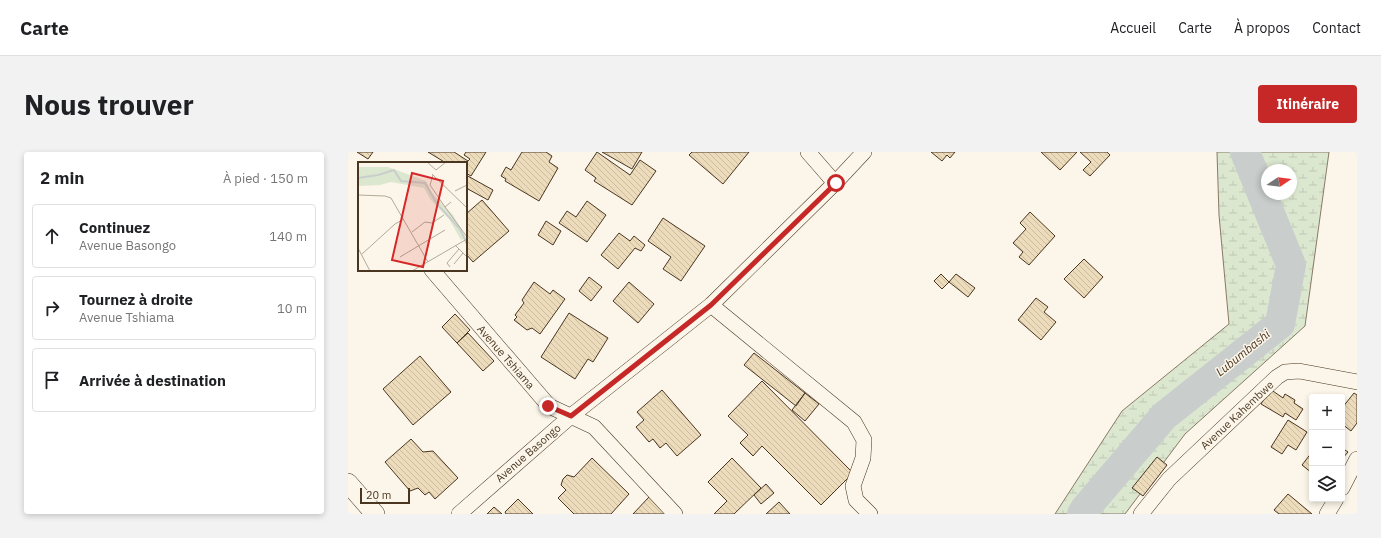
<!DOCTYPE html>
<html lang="fr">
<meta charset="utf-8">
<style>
body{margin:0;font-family:"IBM Plex Sans",sans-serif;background:#f2f2f2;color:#202124}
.controls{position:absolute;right:12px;bottom:12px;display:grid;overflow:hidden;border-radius:4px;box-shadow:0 2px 6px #0003}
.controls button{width:36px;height:36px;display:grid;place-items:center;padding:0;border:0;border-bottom:1px solid #e0e0e0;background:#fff;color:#202124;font:20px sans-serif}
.compass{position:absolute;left:913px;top:12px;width:36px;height:36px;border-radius:50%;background:#fff;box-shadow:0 2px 6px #0003;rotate:77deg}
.scale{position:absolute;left:12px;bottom:10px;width:50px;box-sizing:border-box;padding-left:4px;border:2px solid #4a3520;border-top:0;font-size:11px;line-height:14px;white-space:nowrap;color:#4a3520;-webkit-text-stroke:3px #fbf6e9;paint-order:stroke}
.stop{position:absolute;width:12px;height:12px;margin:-9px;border:3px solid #c62828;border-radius:50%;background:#fff}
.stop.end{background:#c62828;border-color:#fff;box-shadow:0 1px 4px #0008}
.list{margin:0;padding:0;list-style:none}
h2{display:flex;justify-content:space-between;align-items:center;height:52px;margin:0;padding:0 16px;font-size:17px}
h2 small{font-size:13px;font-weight:400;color:#757577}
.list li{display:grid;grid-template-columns:26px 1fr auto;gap:12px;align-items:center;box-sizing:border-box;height:64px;margin:0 8px 8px;padding:0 8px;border:1px solid #e0e0e0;border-radius:4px}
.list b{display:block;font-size:15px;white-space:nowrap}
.list p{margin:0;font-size:13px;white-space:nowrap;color:#757577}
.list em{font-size:13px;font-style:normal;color:#757577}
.icon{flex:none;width:22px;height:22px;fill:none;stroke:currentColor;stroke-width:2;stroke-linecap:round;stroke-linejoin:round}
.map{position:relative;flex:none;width:1009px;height:362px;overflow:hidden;border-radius:4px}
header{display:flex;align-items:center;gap:24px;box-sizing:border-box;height:56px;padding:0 20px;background:#fff;border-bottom:1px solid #e0e0e0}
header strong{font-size:19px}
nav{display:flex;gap:22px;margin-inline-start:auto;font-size:14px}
.intro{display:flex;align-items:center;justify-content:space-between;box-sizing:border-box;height:96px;padding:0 24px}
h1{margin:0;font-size:28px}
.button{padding:10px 18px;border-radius:4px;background:#c62828;color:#fff;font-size:14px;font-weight:700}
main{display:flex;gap:24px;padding:0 24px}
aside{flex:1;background:#fff;border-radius:4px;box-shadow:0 2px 6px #0003}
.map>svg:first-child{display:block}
.wetland{fill:url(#wetland-marsh);stroke:#887966;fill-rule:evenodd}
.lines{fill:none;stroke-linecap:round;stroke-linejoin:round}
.river{stroke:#c9cecd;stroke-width:30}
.building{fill:url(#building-back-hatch);stroke:#4a3520}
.minor-casing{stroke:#4a3520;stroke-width:16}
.tertiary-casing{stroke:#4a3520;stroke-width:20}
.minor{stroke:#fbf6e9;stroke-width:15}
.tertiary{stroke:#fbf6e9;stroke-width:19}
.route{stroke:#c62828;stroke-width:5}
.labels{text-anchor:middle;stroke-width:3;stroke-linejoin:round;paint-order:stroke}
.street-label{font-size:11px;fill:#4a3520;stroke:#fbf6e9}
.water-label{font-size:12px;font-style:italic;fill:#4a3520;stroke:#fbf6e9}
.inset-river{fill:none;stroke:#c9cecd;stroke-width:2}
.inset-road{fill:none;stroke:#b4a999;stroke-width:1}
.view{fill:#d62828;fill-opacity:0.15;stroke:#d62828;stroke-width:2}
.inset-edge{fill:none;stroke:#4a3520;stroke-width:2}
</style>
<header>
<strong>Carte</strong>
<nav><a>Accueil</a><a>Carte</a><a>À propos</a><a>Contact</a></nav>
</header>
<div class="intro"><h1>Nous trouver</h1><a class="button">Itinéraire</a></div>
<main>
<aside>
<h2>2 min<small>À pied · 150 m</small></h2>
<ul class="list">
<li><svg class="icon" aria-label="ahead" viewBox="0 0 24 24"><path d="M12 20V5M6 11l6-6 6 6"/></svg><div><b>Continuez</b><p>Avenue Basongo</p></div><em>140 m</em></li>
<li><svg class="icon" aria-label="right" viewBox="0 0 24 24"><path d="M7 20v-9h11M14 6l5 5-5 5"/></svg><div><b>Tournez à droite</b><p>Avenue Tshiama</p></div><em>10 m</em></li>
<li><svg class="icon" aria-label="arrive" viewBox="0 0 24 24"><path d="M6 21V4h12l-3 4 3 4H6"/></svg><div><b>Arrivée à destination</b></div></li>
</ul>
</aside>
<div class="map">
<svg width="1009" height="362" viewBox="0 0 1009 362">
<defs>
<pattern id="wetland-marsh" width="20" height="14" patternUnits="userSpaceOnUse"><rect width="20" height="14" fill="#dce7d0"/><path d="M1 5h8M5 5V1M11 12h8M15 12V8" fill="none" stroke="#bec7b2"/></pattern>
<pattern id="building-back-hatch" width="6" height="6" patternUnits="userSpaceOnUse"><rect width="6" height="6" fill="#ecdcbc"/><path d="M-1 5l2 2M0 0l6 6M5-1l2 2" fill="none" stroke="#ccbda1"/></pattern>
</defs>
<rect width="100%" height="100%" fill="#fbf6e9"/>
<path class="wetland" d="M869 0H981L957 174 837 282 777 362H707L774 259 881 172 871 63ZM919 18H943V42H919Z"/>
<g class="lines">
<path class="river" d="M734 362 737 357 816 264 932 172 943 113 897 0"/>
</g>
<path class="building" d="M9 0H25L20 7Z
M80 0H106L120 9 122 7 116 3 118 0H138L123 24 118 21V11H98Z
M174 0H198L204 4 201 10 210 16 191 49 157 29 158 27 153 24 158 15 163 18Z
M249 0 282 23 292 8 308 19 284 53 246 29 248 26 237 18Z
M254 0H294L284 17Z
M344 0H401L375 32 341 3Z
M583 0H607L602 6 599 3 594 9Z
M693 0H729L712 18Z
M732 0H759L762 3 742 24 735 18 743 10Z
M118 23 145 38 140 48 118 36Z
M134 48 161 79 125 110 118 102V62Z
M239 49 258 63 239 90 211 71 219 59 228 65Z
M682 60 707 84 681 113 671 105 675 100 665 91 678 77 672 71Z
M315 66 357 94 333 129 315 117 323 105 300 89Z
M198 69 213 79 205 93 190 83Z
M271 81 282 89 286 84 297 93 293 99 287 96 270 117 253 103Z
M736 107 755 125 736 146 716 127Z
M593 122 601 130 594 137 586 129Z
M608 122 627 136 620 145 601 130Z
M241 125 254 135 243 149 231 139Z
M186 130 202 142 205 138 217 147 192 182 184 176 179 178 166 168 169 165 167 163 176 151 174 148Z
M281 130 306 152 290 171 265 149Z
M688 146 700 155 696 160 708 170 693 188 670 168Z
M221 161 260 186 245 210 240 207 227 227 193 205Z
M107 162 122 178 109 191 94 175Z
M120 181 146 209 135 219 109 191Z
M406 201 457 241 448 254 396 213Z
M72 204 103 240 65 273 35 237Z
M414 229 505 321 473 353 414 294 405 304 392 291 400 283 380 264Z
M922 237 935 246 937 242 947 248 946 251 955 257 948 268 937 261 935 265 913 252Z
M314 238 353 283 329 304 318 291 312 296 305 287 301 290 288 275 296 268 289 260Z
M457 241 471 252 457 269 444 258Z
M1006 241 1009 243V271L1003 279 994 272V256Z
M940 268 959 280 948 298 940 293 934 302 923 295Z
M63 287 75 300 85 299 110 326 87 347 81 340 77 343 70 336 62 339 37 310Z
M994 296 1000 300 994 307Z
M964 300V321L954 313Z
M809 305 819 313 795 344 784 336Z
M244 306 281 342 263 362H226L210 346 218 338 213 333 215 327 219 323 226 325Z
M384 306 413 336 386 362H366L379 349 360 330Z
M418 332 426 341 413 352 406 343Z
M940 342 964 362H931L926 358Z
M301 345 319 362H285Z
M170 347 185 362H158L157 360Z
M431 350 442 362H418Z
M146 355 154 362H139Z"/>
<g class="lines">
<g class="minor-casing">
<path id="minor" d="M460 0 487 31
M84 118 201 254 246 275 327 362
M363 153 506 270 516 288 515 306 505 334 508 348 522 362
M994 336 1009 307
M111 362 223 264 363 153 487 31 516 0
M793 362 821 327 929 225 937 220 951 219 1009 230
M979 362 988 347"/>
</g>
<g class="tertiary-casing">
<path id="tertiary" d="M0 331 27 362"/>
</g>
<use href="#minor" class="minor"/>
<use href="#tertiary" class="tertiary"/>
</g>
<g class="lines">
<path class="route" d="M200 254 223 264 363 153 488 31"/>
</g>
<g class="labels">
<g class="street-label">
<text transform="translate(158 205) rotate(49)" y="4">Avenue Tshiama</text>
<text transform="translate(889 263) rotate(-43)" y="4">Avenue Kahembwe</text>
<text transform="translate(180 301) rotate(-41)" y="4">Avenue Basongo</text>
</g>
<g class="water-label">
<text transform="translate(895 201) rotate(-39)" y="4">Lubumbashi</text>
</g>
</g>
<g transform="translate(10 10)">
<rect width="109" height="109" fill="#fbf6e9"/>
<path d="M0 5H30L68 19 75 32 95 53 108 76 103 78 91 57 72 37 66 26 33 20 22 23 0 24Z" fill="#dce7d0"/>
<path class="inset-river" d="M0 16 20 13 36 8 43 19 67 21 79 42 102 67 109 82"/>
<path class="inset-road" d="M69 0 78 8 88 0M74 12 109 46M75 13 72 23 87 45M97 29 109 23M0 33 27 34 33 36 70 100M93 40 87 45 109 75M54 70 67 60 74 61 86 53M97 83 109 95M0 86 12 109M4 92 37 62 46 57M42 95 87 68M96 102 105 91M92 105 89 101 101 87M54 109 109 77"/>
<path class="view" d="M54 11 85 19 65 105 34 98Z"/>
<rect width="109" height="109" class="inset-edge"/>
</g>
</svg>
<div class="controls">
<button>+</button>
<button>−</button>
<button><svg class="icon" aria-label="layers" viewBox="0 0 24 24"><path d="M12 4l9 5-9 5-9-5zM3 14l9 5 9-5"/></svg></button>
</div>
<svg class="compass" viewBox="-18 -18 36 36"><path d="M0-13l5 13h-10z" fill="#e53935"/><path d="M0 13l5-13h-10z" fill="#757577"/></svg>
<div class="scale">20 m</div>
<div class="stop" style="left:488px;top:31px"></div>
<div class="stop end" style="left:200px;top:254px"></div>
</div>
</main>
